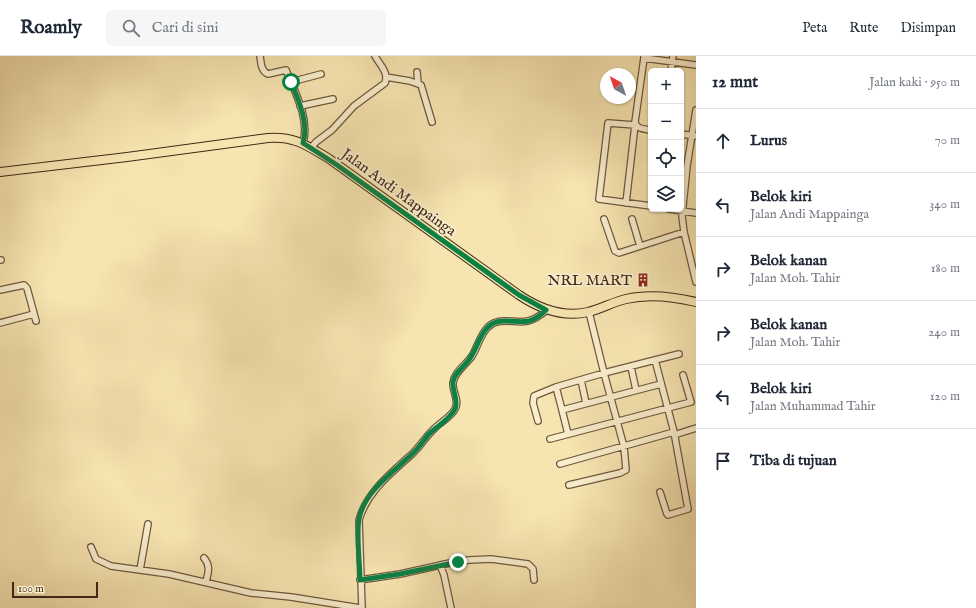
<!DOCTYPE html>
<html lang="id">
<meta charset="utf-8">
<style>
body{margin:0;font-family:"IM FELL English",serif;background:#f6f6f7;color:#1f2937}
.controls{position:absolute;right:12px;top:12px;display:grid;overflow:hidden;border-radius:6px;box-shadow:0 1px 3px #0004}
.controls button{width:36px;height:36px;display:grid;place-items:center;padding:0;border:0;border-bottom:1px solid #e0e1e3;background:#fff;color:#1f2937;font:20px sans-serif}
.compass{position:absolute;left:600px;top:12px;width:36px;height:36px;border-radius:50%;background:#fff;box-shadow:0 1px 3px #0004;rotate:320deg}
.scale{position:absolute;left:12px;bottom:10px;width:86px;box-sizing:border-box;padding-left:4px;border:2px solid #402917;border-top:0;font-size:11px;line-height:14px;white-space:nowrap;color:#402917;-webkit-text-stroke:3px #f9edcc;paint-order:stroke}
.stop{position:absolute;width:12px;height:12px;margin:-9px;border:3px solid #0b8043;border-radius:50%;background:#fff}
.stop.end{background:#0b8043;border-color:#fff;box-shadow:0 1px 4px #0008}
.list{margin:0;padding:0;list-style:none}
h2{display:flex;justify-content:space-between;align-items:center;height:52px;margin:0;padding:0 16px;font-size:17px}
h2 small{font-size:13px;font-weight:400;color:#747a83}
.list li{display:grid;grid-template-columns:26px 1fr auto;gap:12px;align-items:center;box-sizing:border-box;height:64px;padding:0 16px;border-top:1px solid #e0e1e3}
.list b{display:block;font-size:15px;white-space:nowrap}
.list p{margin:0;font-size:13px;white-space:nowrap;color:#747a83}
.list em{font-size:13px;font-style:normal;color:#747a83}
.icon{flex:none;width:22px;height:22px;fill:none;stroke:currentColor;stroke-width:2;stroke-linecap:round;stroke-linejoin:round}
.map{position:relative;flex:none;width:696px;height:552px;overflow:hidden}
header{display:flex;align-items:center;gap:24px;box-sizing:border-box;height:56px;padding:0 20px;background:#fff;border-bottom:1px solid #e0e1e3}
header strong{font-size:19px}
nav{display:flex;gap:22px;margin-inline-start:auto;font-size:14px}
.search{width:280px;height:36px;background:#f6f6f7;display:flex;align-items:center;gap:10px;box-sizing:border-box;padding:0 14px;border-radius:6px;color:#747a83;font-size:15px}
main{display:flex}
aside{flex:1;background:#fff}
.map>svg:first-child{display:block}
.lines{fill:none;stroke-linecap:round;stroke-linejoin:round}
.street-casing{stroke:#6e583e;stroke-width:8}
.primary-casing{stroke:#402917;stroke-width:10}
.street{stroke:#f9edcc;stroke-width:5.5}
.primary{stroke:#f6e4b1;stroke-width:8}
.route{stroke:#0b8043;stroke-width:5}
.labels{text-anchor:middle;stroke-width:3.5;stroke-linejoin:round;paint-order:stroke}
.street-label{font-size:15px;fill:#402917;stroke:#f9edcc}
.poi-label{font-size:15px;fill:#402917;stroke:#f9edcc;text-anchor:end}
</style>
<header>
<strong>Roamly</strong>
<div class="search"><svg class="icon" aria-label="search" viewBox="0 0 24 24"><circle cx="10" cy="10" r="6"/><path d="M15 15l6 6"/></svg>Cari di sini</div>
<nav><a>Peta</a><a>Rute</a><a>Disimpan</a></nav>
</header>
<main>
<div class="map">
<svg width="696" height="552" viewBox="0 0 696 552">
<rect width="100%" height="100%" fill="#f6e4b1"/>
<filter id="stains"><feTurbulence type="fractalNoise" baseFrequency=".005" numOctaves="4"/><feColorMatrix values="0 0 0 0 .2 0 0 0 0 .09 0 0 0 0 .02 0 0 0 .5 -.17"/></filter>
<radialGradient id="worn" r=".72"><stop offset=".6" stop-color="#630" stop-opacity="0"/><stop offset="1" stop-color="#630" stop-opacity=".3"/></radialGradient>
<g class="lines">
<g class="street-casing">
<path id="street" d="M260 0C261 7 261 15 268 18L286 14C295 36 310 63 303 87
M644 0V2L696 9
M644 2 635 66C636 73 644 73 651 74
M671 15 673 0
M417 16 418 27
M386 21 410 25 421 29 432 66
M291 26 321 18
M300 50 333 43
M696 54 687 110 682 160 684 176 696 226
M681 78 696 80
M311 92 316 86 332 74 354 50 385 27C389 17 380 9 375 0
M626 147 635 69 608 67 599 143 651 150
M669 153 696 157
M604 163 615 195 619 197 684 176
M632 163 640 190
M0 204H1
M0 234 24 229 27 232 36 265
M0 267 34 258
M655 304 679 298
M631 311 636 334
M581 324 586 347
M556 331 562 354 661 328
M562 354 568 378
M538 365 533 347 534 340 556 331 604 317 624 391 626 414 620 417 569 429
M674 379 696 372
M550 383 691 346 683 319
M560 408 674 376 655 304 604 317 589 256
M660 436 667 458 668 459 688 453 674 376
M91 491 96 503 111 510 169 518 251 537 291 541 360 552
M204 502C211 510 208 517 206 526
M440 509 444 519 451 552
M140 514 148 468
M360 524 400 518 450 507 469 504 491 503 528 508 533 513 534 524
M362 552 359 464C367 436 390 418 411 399 420 391 426 380 435 372 441 366 451 361 455 353 460 345 452 335 453 327 454 316 466 309 472 300 478 290 480 279 488 271 500 260 514 268 528 265 536 263 541 259 547 254"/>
</g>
<g class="primary-casing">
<path id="primary" d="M0 116 127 101 268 82C294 80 306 89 328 102L519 239C540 253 563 262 588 256 601 253 613 246 626 243 648 238 675 241 696 246"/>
</g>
<use href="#street" class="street"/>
<use href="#primary" class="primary"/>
</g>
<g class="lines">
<path class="route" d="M291 26C299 45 309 67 303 87L337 109 519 239 546 254C541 259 536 263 529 265 514 268 500 260 488 271 478 281 477 294 468 305 463 312 454 317 453 326 452 335 459 345 455 353 450 363 437 370 429 378 423 385 418 393 411 399 392 417 364 436 359 463 356 479 360 507 360 524L400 518 458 506"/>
</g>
<defs>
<g id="building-bare" transform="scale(1.08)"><path d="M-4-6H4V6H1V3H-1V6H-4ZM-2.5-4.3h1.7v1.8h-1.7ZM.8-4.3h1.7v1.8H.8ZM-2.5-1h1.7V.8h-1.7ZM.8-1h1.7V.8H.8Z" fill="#8f2418" stroke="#f9edcc" stroke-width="2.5" paint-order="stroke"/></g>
</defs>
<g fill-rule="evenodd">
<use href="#building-bare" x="643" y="224"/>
</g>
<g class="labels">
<g class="street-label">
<text transform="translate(399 136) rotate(36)" y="5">Jalan Andi Mappainga</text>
</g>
<g class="poi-label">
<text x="632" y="229">NRL MART</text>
</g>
</g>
<rect width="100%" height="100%" filter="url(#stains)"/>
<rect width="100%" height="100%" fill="url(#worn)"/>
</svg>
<div class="controls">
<button>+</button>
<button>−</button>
<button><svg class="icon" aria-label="locate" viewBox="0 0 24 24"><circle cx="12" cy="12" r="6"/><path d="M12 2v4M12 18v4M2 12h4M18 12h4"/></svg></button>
<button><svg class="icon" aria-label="layers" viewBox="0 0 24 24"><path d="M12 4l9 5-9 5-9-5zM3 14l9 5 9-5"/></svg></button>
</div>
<svg class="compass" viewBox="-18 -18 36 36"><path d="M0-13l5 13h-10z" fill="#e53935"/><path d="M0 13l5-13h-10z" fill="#747a83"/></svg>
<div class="scale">100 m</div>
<div class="stop" style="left:291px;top:26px"></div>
<div class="stop end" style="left:458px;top:506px"></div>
</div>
<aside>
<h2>12 mnt<small>Jalan kaki · 950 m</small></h2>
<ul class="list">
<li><svg class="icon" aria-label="ahead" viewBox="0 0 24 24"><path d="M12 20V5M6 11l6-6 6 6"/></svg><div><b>Lurus</b></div><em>70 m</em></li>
<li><svg class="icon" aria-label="left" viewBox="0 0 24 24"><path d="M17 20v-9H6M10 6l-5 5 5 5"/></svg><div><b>Belok kiri</b><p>Jalan Andi Mappainga</p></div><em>340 m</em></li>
<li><svg class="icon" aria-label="right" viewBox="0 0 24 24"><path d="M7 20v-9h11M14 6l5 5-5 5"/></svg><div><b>Belok kanan</b><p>Jalan Moh. Tahir</p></div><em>180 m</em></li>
<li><svg class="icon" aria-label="right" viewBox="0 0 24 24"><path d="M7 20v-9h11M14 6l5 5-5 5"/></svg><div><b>Belok kanan</b><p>Jalan Moh. Tahir</p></div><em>240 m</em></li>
<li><svg class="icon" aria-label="left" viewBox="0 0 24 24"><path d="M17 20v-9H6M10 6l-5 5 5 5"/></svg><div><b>Belok kiri</b><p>Jalan Muhammad Tahir</p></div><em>120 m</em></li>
<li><svg class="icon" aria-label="arrive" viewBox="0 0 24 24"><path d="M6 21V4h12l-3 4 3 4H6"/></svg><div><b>Tiba di tujuan</b></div></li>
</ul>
</aside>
</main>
